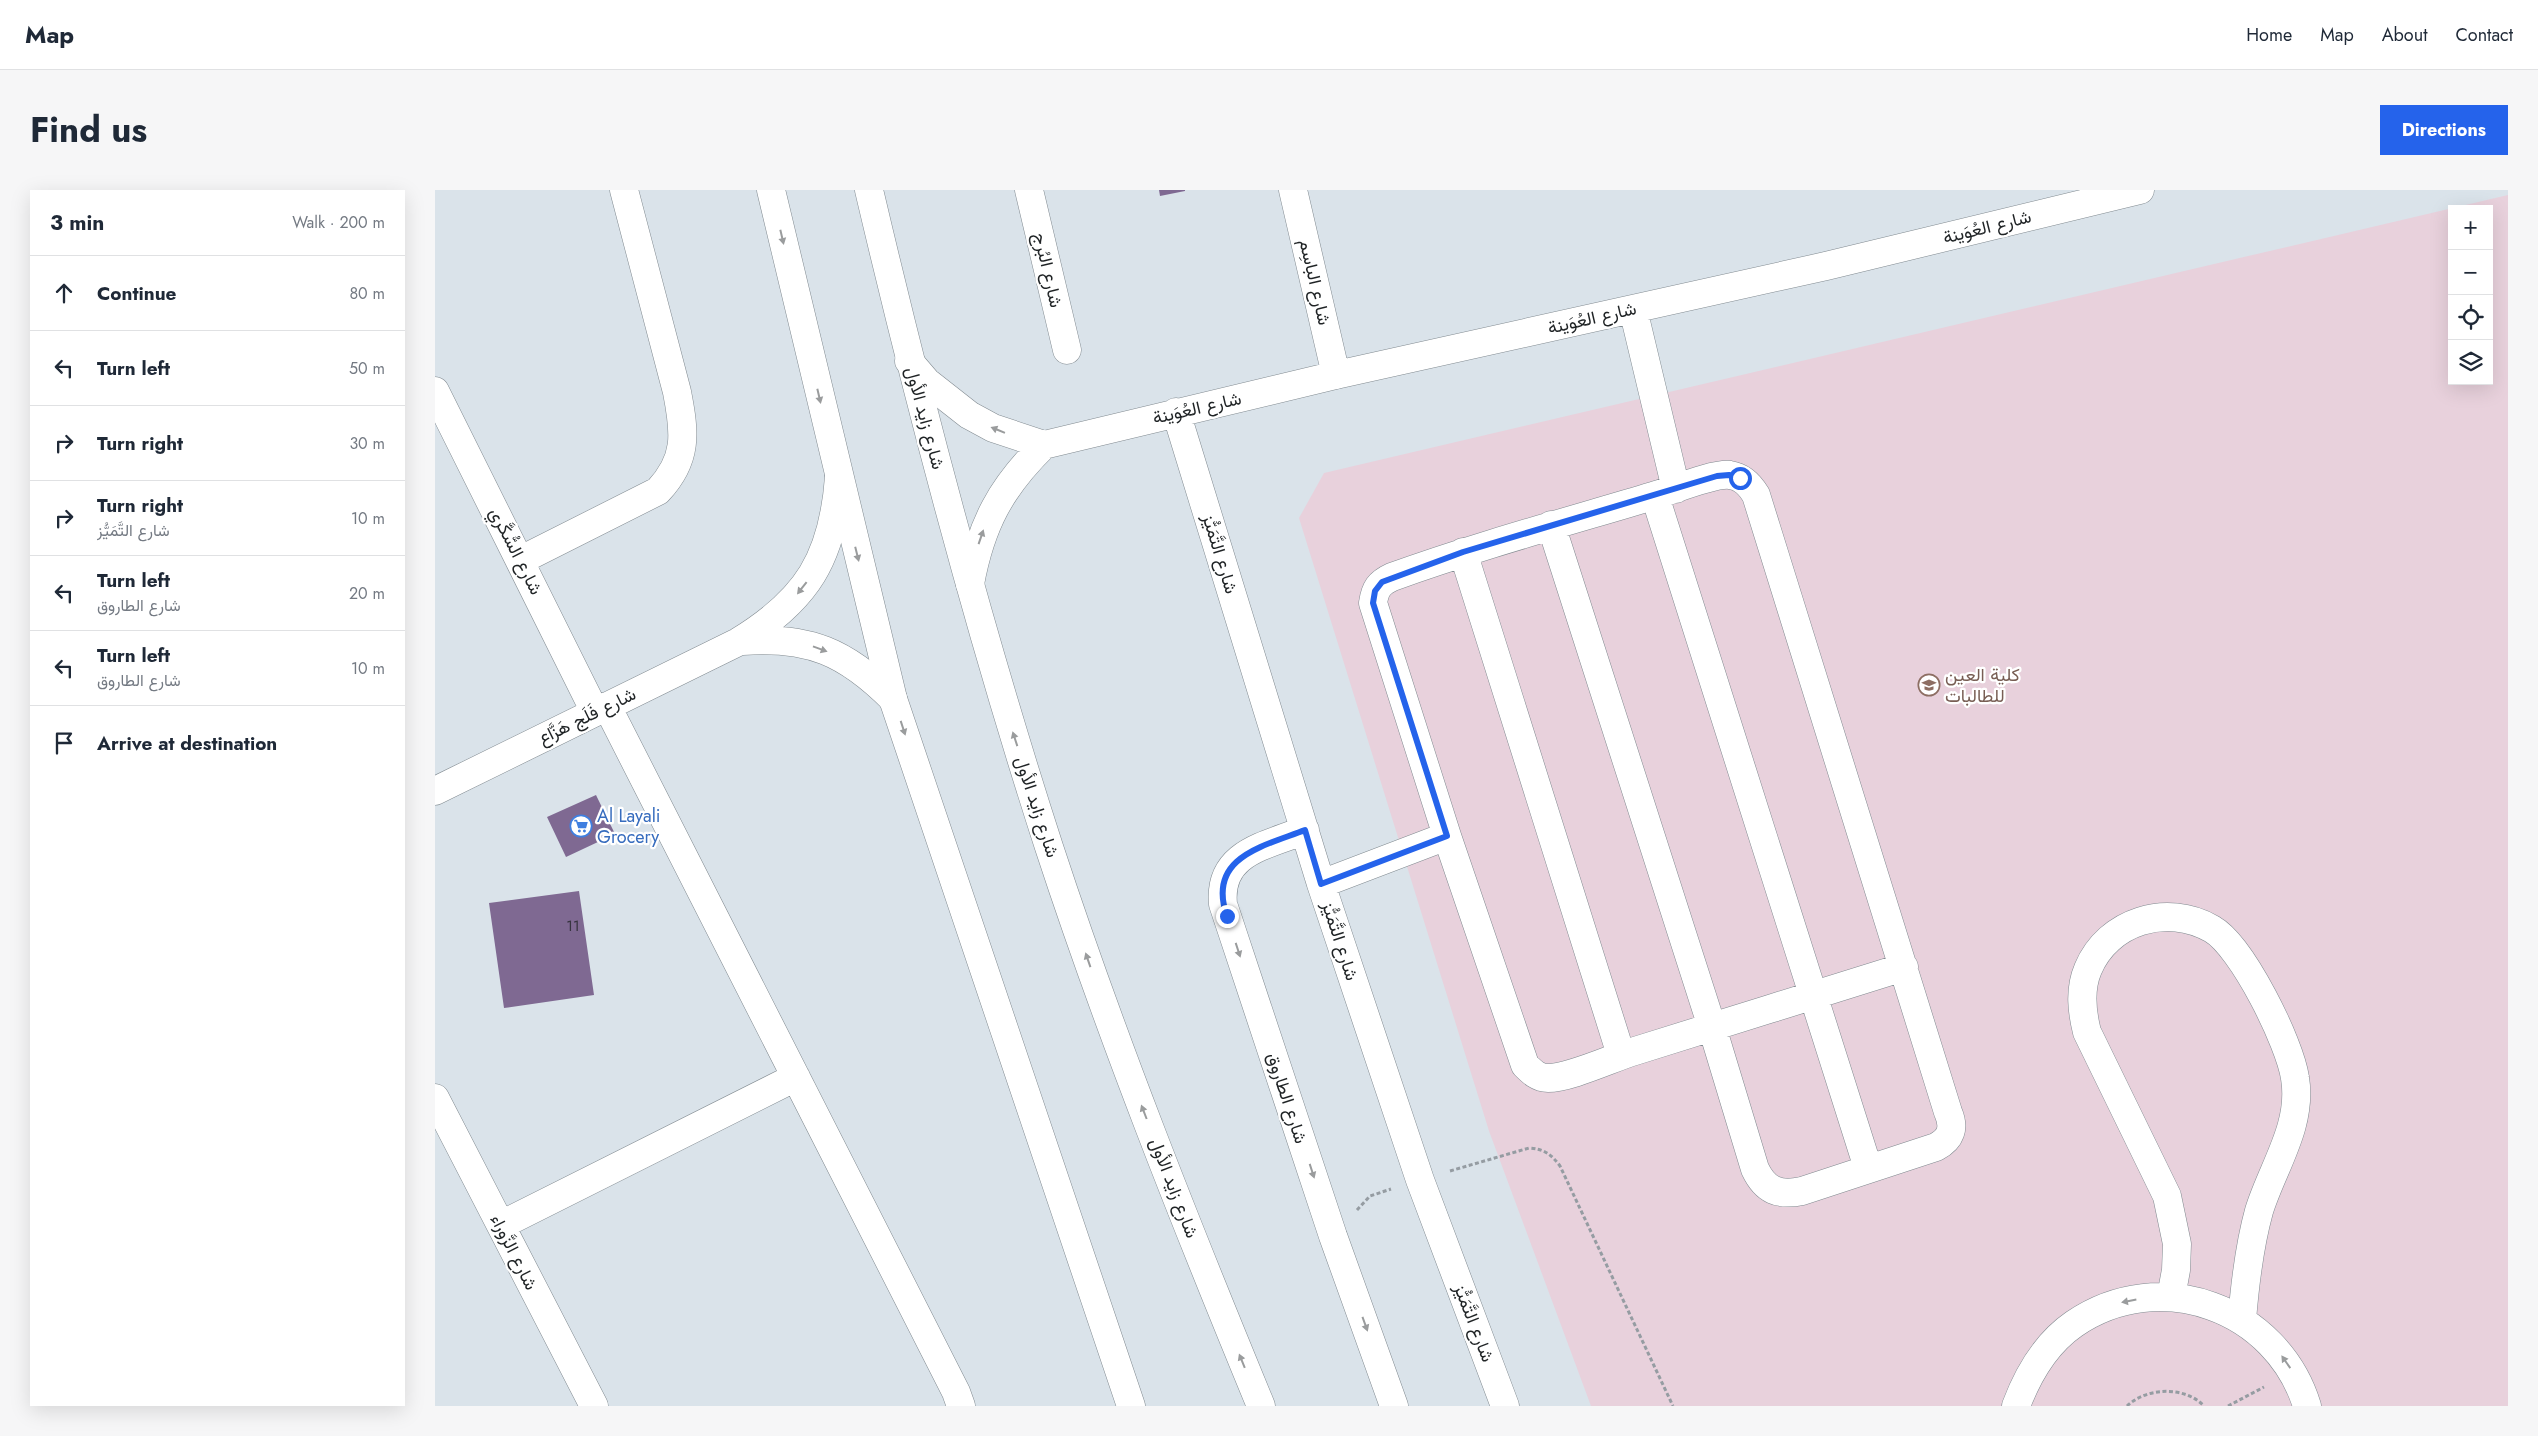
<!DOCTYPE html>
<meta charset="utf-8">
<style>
body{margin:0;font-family:Jost,Vazirmatn,sans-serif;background:#f6f6f7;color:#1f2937}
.controls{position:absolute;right:15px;top:15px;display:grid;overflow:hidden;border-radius:0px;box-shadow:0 5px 20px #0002}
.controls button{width:45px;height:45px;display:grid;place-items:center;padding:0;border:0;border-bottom:1px solid #e0e1e3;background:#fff;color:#1f2937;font:25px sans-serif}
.stop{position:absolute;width:15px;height:15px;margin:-11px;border:4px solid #2563eb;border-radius:50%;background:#fff}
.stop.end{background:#2563eb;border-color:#fff;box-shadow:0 1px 5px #0008}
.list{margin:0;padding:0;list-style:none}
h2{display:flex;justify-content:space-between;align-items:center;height:65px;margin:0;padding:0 20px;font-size:21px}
h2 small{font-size:16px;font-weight:400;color:#747a83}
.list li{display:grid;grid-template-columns:32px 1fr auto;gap:15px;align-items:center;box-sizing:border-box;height:75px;padding:0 20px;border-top:1px solid #e0e1e3}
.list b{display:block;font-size:19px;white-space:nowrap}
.list p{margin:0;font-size:16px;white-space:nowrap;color:#747a83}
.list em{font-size:16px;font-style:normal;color:#747a83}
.icon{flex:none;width:28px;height:28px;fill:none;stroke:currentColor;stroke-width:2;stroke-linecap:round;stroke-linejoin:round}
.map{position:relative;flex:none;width:2073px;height:1216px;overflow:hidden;border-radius:0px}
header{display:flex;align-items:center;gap:30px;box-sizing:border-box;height:70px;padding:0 25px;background:#fff;border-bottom:1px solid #e0e1e3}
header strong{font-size:24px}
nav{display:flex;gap:28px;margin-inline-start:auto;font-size:18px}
.intro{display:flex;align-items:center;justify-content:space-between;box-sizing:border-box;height:120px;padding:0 30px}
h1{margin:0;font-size:35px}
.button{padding:12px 22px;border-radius:0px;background:#2563eb;color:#fff;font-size:18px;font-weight:700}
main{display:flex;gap:30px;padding:0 30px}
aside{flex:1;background:#fff;border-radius:0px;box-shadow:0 5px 20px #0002}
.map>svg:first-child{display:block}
.education{fill:#e8d1dc;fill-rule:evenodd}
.building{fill:#7f6992}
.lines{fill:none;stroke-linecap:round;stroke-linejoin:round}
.minor-casing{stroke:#818a90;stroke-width:29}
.major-casing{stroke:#818a90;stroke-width:29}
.path{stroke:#959ca2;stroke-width:3;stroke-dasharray:4 2.5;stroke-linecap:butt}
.minor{stroke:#fff;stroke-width:28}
.major{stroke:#fff;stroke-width:28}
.oneway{fill:#9a9c9d}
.route{stroke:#2563eb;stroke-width:6}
.labels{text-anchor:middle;stroke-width:4.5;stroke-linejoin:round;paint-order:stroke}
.number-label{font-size:15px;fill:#373440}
.street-label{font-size:18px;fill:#1f2325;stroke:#fff}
.education-label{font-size:18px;fill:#785e54;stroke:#fff;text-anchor:start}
.shop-label{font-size:18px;fill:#366cbe;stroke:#fff;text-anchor:start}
</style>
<header>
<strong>Map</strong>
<nav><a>Home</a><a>Map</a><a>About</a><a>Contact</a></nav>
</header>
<div class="intro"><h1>Find us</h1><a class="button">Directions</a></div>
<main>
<aside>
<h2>3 min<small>Walk · 200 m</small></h2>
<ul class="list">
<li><svg class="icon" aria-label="ahead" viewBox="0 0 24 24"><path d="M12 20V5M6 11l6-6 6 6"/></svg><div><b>Continue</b></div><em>80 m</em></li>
<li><svg class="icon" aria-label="left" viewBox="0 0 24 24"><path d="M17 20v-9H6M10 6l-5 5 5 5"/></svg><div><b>Turn left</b></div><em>50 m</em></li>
<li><svg class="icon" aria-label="right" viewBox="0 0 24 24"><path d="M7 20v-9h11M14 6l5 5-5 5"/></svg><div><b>Turn right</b></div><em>30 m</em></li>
<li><svg class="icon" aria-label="right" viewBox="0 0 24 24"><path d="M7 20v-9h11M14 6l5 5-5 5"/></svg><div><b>Turn right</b><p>شارع التَّمَيُّز</p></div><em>10 m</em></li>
<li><svg class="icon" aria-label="left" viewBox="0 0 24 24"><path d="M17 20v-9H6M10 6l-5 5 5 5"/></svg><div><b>Turn left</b><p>شارع الطاروق</p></div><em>20 m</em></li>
<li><svg class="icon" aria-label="left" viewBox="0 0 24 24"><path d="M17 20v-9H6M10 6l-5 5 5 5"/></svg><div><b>Turn left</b><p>شارع الطاروق</p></div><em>10 m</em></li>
<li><svg class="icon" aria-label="arrive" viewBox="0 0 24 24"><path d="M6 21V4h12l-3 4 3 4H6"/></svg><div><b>Arrive at destination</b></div></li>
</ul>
</aside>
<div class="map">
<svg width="2073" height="1216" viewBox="0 0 2073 1216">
<rect width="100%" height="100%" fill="#dae3ea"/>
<path class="education" d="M2073 5V1216H1156L1054 941 864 328 889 283ZM2017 19H2054V191H2017Z"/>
<path class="building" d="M724 0H750V1L725 6Z
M161 605 180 644 131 667 112 627Z
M144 701 159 805 69 818 54 713Z"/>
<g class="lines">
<g class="minor-casing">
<path id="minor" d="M594 0 632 160
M858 0 901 185
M1198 119 1241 299
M474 171 492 192 534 225 558 238 609 255 901 185 1391 76 1705 0
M0 201 160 522
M741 222 886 694 985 990 1070 1216
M1220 306 1433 978
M1116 335 1277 837 1320 979C1330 1000 1343 1006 1367 1001L1501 957C1516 949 1520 938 1513 922L1321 305C1315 295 1308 287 1295 285 1278 283 1236 301 1218 306 1131 332 1043 356 957 387 944 393 940 399 938 413L1012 646 1090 875C1097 882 1103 888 1113 888 1135 888 1177 868 1200 861 1290 833 1379 805 1469 777
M1028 362 1186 865
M86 370 223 301C253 269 250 243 242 202L189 0
M535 394C546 334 566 297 609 255
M307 451C374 446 411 462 458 509
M172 516 521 1202 526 1216
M0 601 303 452C372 410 398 368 404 287
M870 640C831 656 783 662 788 714L898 1046 959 1216
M886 694 1012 646
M0 908 159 1216
M66 1035 361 887
M1736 1107 1741 1080 1742 1054 1732 1006 1652 842C1647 822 1644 800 1653 779 1673 731 1732 713 1777 739 1807 756 1855 853 1860 888 1868 936 1837 978 1824 1021 1814 1057 1810 1093 1807 1130
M1581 1216C1593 1184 1610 1154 1639 1134 1725 1075 1842 1118 1872 1216"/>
</g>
<g class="major-casing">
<path id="major" d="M336 0 458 509 696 1216
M434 0C486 221 544 441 614 657 676 846 750 1032 826 1216"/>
</g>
<path class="path" d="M1015 981 1094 958C1109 959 1116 964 1125 976L1238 1216
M922 1020 935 1006 956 999
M1692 1216C1712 1197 1750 1196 1769 1216
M1793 1216 1829 1197"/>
<use href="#minor" class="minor"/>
<use href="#major" class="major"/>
</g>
<defs><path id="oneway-solid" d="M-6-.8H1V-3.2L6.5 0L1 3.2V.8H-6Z" transform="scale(1.25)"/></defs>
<g class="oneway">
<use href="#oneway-solid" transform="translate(347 47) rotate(77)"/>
<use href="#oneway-solid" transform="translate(384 206) rotate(77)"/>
<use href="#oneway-solid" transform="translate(563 240) rotate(-158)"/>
<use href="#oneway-solid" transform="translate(546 347) rotate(-71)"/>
<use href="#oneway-solid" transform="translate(422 364) rotate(76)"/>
<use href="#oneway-solid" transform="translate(367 398) rotate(128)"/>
<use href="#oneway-solid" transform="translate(385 459) rotate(20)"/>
<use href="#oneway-solid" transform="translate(468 538) rotate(72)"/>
<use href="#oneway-solid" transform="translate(580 549) rotate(-108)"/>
<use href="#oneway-solid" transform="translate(803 760) rotate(72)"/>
<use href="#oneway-solid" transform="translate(653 770) rotate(-109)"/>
<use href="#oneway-solid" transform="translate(709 922) rotate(-111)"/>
<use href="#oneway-solid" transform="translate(877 981) rotate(72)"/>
<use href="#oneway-solid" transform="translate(1694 1111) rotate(169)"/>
<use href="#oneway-solid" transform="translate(930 1134) rotate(70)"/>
<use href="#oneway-solid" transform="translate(807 1171) rotate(-112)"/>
<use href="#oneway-solid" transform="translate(1851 1172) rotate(-125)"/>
</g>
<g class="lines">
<path class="route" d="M792 726C771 667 829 656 870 640L886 694 1012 646 938 413 940 401 947 392 1028 362 1282 286 1294 285 1305 288"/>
</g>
<defs>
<g id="university-ring" transform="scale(1.125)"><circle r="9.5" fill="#fff" stroke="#8d6e63" stroke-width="1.5"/><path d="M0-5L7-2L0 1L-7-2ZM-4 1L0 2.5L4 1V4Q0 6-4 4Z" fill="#8d6e63"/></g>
<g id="supermarket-ring" transform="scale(1.125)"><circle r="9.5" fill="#fff" stroke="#3f7fe0" stroke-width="1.5"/><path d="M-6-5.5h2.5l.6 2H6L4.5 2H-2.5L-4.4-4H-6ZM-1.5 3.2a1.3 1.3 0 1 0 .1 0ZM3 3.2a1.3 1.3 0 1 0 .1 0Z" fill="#3f7fe0"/></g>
</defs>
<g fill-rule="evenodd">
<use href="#university-ring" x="1494" y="495"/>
<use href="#supermarket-ring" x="146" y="636"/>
</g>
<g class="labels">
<g class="number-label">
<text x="138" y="741">11</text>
</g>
<g class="street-label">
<text transform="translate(1552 37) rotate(-14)" y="6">شارع العُوَينة</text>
<text transform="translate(613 80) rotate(77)" y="6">شارع البُرج</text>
<text transform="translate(880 92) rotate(77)" y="6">شارع الباسِم</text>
<text transform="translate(1157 128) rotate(-13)" y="6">شارع العُوَينة</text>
<text transform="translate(762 218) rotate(-13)" y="6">شارع العُوَينة</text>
<text transform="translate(490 228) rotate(75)" y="6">شارع زايد الأول</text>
<text transform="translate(81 361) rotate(63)" y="6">شارع السُّكَّري</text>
<text transform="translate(785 364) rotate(73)" y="6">شارع التَّمَيُّز</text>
<text transform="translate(152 526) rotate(-26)" y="6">شارع فَلَج هَزَّاع</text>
<text transform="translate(602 617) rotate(72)" y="6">شارع زايد الأول</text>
<text transform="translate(905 751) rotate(72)" y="6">شارع التَّمَيُّز</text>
<text transform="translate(852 908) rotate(72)" y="6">شارع الطاروق</text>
<text transform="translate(739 998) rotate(69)" y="6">شارع زايد الأول</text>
<text transform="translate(79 1062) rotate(63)" y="6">شارع الزَّوراء</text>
<text transform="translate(1039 1133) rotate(69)" y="6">شارع التَّمَيُّز</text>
</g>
<g class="education-label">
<text x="1510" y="491">كلية العين<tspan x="1510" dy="21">للطالبات</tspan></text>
</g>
<g class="shop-label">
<text x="162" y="632">Al Layali<tspan x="162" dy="21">Grocery</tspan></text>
</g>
</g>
</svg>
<div class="controls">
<button>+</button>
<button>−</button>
<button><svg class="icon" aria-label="locate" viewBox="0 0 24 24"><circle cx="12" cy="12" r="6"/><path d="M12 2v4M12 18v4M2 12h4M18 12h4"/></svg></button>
<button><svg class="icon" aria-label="layers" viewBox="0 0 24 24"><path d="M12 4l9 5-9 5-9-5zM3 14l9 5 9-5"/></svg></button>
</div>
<div class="stop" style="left:1305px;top:288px"></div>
<div class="stop end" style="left:792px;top:726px"></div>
</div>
</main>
